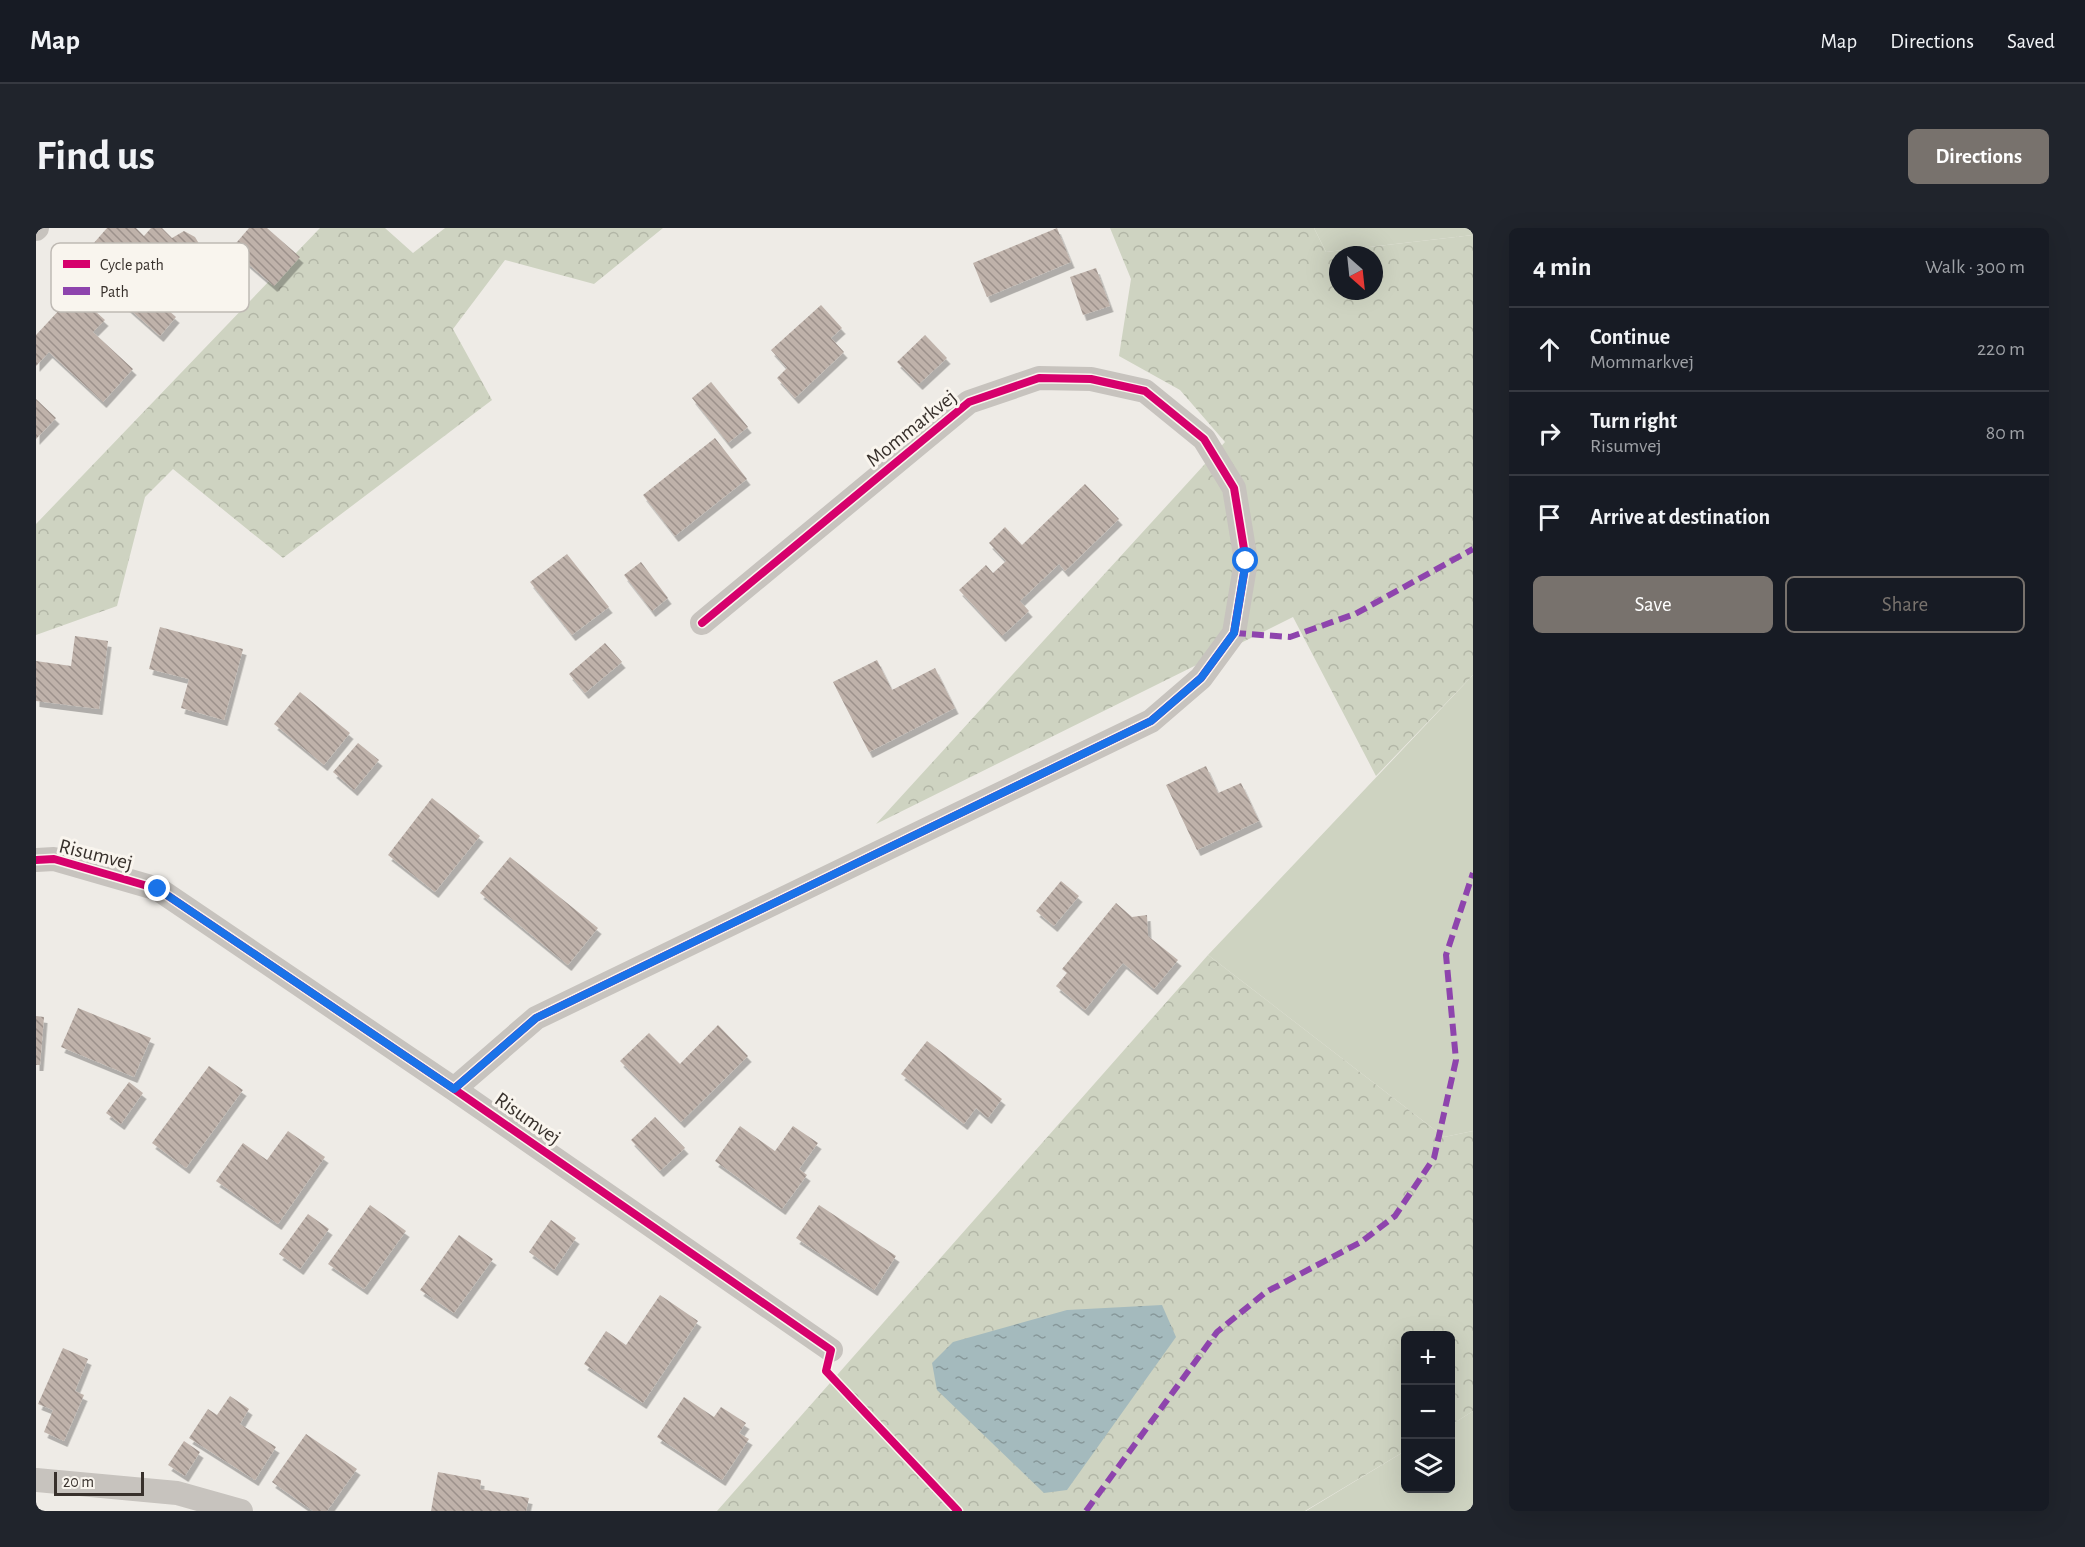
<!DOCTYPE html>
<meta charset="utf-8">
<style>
body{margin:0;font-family:"Alegreya Sans",sans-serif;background:#20242c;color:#f1f3f6}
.controls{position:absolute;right:18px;bottom:18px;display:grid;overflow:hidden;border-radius:9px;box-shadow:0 6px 24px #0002}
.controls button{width:54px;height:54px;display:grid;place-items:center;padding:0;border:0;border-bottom:2px solid #363941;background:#171b24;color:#f1f3f6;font:30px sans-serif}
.compass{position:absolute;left:1293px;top:18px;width:54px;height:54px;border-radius:50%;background:#171b24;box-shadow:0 6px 24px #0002;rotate:153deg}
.scale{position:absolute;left:18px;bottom:15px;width:90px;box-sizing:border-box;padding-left:6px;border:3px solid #38312c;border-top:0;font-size:16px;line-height:21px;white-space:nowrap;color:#38312c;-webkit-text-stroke:4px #f9f5ee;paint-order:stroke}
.stop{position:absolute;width:18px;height:18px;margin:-14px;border:4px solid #1a73e8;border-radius:50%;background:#fff}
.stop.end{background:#1a73e8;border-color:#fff;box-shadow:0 2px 6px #0008}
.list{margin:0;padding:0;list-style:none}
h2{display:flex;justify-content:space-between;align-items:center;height:78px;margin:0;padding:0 24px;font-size:26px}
h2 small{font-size:20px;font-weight:400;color:#9ea1a6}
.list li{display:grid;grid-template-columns:39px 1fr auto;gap:18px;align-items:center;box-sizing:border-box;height:84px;padding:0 24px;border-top:2px solid #363941}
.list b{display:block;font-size:22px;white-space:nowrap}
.list p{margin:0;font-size:20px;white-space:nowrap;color:#9ea1a6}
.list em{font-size:20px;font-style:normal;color:#9ea1a6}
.actions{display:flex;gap:12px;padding:18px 24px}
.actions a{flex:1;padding:14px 0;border:2px solid #78726d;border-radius:9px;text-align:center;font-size:21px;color:#78726d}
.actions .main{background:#78726d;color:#fff}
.icon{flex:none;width:33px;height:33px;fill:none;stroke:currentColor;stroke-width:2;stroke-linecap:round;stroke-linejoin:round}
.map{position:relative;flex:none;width:1437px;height:1283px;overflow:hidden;border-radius:9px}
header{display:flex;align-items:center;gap:36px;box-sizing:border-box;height:84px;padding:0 30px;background:#171b24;border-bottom:2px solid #363941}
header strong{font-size:28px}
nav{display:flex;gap:33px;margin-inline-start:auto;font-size:21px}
.intro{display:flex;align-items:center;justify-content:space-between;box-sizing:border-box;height:144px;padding:0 36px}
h1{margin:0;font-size:42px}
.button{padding:15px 27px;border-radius:9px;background:#78726d;color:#fff;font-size:21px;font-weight:700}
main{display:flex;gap:36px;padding:0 36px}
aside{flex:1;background:#171b24;border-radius:9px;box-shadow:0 6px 24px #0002}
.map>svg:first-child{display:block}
.green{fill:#ced3c1}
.forest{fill:url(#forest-crowns);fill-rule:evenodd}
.water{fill:url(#water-ripples)}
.building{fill:url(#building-back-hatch);filter:url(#shadow)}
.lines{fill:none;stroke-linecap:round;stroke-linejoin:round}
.street{stroke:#c7c3be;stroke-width:24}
.quiet{stroke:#8e44ad;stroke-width:6;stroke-dasharray:12 6;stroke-linecap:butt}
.cycleway-casing{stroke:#f9f5ee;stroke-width:11}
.cycleway{stroke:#d6006c;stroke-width:8}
.route{stroke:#1a73e8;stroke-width:8}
.labels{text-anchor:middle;stroke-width:6;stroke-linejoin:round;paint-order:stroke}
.street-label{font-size:21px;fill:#38312c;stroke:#f9f5ee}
.key{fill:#f9f5ee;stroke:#bfbab4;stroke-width:1.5}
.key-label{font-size:16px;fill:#38312c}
</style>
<header>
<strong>Map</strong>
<nav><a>Map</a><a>Directions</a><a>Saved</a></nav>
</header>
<div class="intro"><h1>Find us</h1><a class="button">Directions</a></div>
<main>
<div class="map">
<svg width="1437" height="1283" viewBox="0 0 1437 1283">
<defs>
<pattern id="forest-crowns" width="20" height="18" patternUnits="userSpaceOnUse" patternTransform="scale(1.5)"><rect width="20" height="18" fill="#ced3c1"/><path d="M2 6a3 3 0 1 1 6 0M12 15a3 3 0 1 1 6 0" fill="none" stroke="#b2b6a6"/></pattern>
<pattern id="water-ripples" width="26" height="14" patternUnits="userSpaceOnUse" patternTransform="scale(1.5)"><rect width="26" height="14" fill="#a4babd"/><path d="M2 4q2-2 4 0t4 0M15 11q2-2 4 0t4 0" fill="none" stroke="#87989a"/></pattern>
<pattern id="building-back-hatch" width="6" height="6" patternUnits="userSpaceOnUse" patternTransform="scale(1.5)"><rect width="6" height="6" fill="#bfb2aa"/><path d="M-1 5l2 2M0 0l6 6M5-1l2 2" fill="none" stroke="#9c918b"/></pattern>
<filter id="shadow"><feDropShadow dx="3.5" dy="6" stdDeviation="0" flood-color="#0004"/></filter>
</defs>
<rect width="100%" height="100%" fill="#eeebe6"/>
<path class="green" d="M1278 0H1437V7L1290 24Z
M1437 447V903L1408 909 1172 727Z
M1437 1183V1283H1270L1369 1223 1370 1260H1414L1415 1197Z"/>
<path class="forest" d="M284 0H349L377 25 409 0H627L558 56 469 32 417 101 456 172 247 330 137 241 109 269 81 378 0 407V296Z
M1074 0H1278L1290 24 1437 7V447L1340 548 1257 389 840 596 1189 214 1144 162 1083 128 1095 51ZM1302 27H1338V63H1302Z
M1172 727 1408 909 1437 903V1183L1415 1197 1414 1108H1370L1369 1223 1269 1283H681Z"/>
<path class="water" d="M1126 1077 1140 1109 1031 1262 1008 1265 901 1162 896 1135 917 1114 1031 1082Z"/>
<path class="building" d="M71 0H100L108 8 115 0H126L136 10 148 3 159 9 162 14 166 22 161 30 154 37 143 28 139 34 142 38 116 68 140 89 124 108 89 77 106 59 57 16Z
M213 0H231L264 29 238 58 195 21Z
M1021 0 1035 34 951 69 937 35Z
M1060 40 1074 78 1047 87 1034 49Z
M39 65 69 92 57 104 97 141 67 174 13 124 0 138V107Z
M785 77 806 100 795 110 808 124 759 170 741 150 751 140 735 122Z
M889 107 911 130 883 156 861 134Z
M675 154 712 199 692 215 656 170Z
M0 171 20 190 0 211Z
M679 210 711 251 639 308 607 267Z
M1049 256 1083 291 1029 343 1023 336 984 373 993 383 966 408 923 362 950 337 957 345 970 333 953 315 969 299 986 317Z
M531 326 573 379 536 407 494 354Z
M605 334 632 370 616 383 588 347Z
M124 399 207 421 188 492 145 480 153 451 113 441Z
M39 408 72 413 63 481 0 473V433L35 438Z
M569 415 586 434 549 465 533 446Z
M841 432 856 462 899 440 919 480 833 524 797 454Z
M264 464 314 505 288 537 238 496Z
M322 515 343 532 318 562 297 544Z
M1170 538 1182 565 1205 555 1223 593 1161 622 1130 557Z
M396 570 444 608 399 664 352 627Z
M474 629 562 700 532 737 444 665Z
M1025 653 1043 668 1018 698 1000 683Z
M1080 675 1096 689 1111 687 1112 708 1142 732 1118 761 1087 735 1049 782 1020 758 1031 745 1026 741Z
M42 780 115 810 98 849 25 819Z
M0 788 8 789 4 837H0Z
M682 797 712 828 645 894 584 833 613 805 644 836Z
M891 813 966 871 952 890 940 880 928 896 865 846Z
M173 838 207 862 150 940 116 915Z
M93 854 107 865 85 896 70 885Z
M619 889 649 920 624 943 595 912Z
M704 898 739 923 757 898 782 915 763 941 771 947 746 981 679 933Z
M252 903 289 929 242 996 180 953 207 915 231 932Z
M334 977 370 1003 328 1061 292 1036Z
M783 977 860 1028 838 1062 760 1010Z
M272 986 293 1001 264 1041 243 1026Z
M515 992 540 1010 518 1042 493 1024Z
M423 1007 457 1031 418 1085 384 1062Z
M624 1067 662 1093 607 1175 548 1136 570 1103 590 1117Z
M27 1120 52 1131 39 1163 48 1167 28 1213 8 1204 17 1182 2 1176Z
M194 1168 213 1181 204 1196 240 1219 219 1252 153 1210 172 1181 181 1187Z
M648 1169 678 1189 685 1179 710 1195 703 1205 713 1211 686 1252 621 1209Z
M270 1206 321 1241 291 1283H277L236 1254Z
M148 1213 164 1224 149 1248 132 1237Z
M402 1244 445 1252 444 1261 493 1270 490 1283H395Z"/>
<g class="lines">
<path class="street" d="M0 1 1 0
M0 632 18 631 122 661 418 861 795 1122
M418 861 500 790 1115 493 1165 450 1198 405 1210 333 1198 260 1168 211 1109 163 1055 151 1003 150 933 174 666 395
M0 1252 141 1265 205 1283"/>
<path class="quiet" d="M1198 405 1254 409 1319 386 1437 321
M1050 1283 1181 1104 1230 1064 1325 1014 1359 988 1398 930 1420 832 1410 727 1437 645"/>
<g class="cycleway-casing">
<path id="cycleway" d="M0 632 18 631 122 661 418 861 795 1122 790 1143 922 1283
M418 861 500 790 1115 493 1165 450 1198 405 1210 333 1198 260 1168 211 1109 163 1055 151 1003 150 933 174 666 395"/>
</g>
<use href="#cycleway" class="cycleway"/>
</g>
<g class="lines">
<path class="route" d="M122 661 418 861 500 790 1115 493 1165 450 1198 405 1210 333"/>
</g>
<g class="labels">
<g class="street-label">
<text transform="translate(875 200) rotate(-39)" y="7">Mommarkvej</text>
<text transform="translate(60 626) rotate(14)" y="7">Risumvej</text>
<text transform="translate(492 890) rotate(35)" y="7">Risumvej</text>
</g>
</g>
<rect x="15" y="15" width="198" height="69" rx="9" class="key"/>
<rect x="27" y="32" width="27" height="8" fill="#d6006c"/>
<rect x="27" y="59" width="27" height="8" fill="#8e44ad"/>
<g class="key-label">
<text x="64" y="42">Cycle path</text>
<text x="64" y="69">Path</text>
</g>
</svg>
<div class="controls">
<button>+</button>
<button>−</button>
<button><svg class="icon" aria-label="layers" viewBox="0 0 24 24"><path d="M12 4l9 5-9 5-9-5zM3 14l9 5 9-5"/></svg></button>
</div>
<svg class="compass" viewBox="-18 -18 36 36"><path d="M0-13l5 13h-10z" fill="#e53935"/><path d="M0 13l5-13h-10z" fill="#9ea1a6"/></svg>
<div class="scale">20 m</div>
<div class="stop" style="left:1210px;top:333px"></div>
<div class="stop end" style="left:122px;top:661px"></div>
</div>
<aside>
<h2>4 min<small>Walk · 300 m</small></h2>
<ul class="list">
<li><svg class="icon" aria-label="ahead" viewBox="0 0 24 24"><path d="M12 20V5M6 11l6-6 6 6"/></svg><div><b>Continue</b><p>Mommarkvej</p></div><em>220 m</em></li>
<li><svg class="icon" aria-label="right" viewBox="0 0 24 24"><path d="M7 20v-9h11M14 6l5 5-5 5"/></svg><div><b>Turn right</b><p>Risumvej</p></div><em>80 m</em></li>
<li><svg class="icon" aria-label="arrive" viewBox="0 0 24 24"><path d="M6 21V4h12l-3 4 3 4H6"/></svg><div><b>Arrive at destination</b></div></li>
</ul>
<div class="actions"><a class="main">Save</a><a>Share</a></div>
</aside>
</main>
